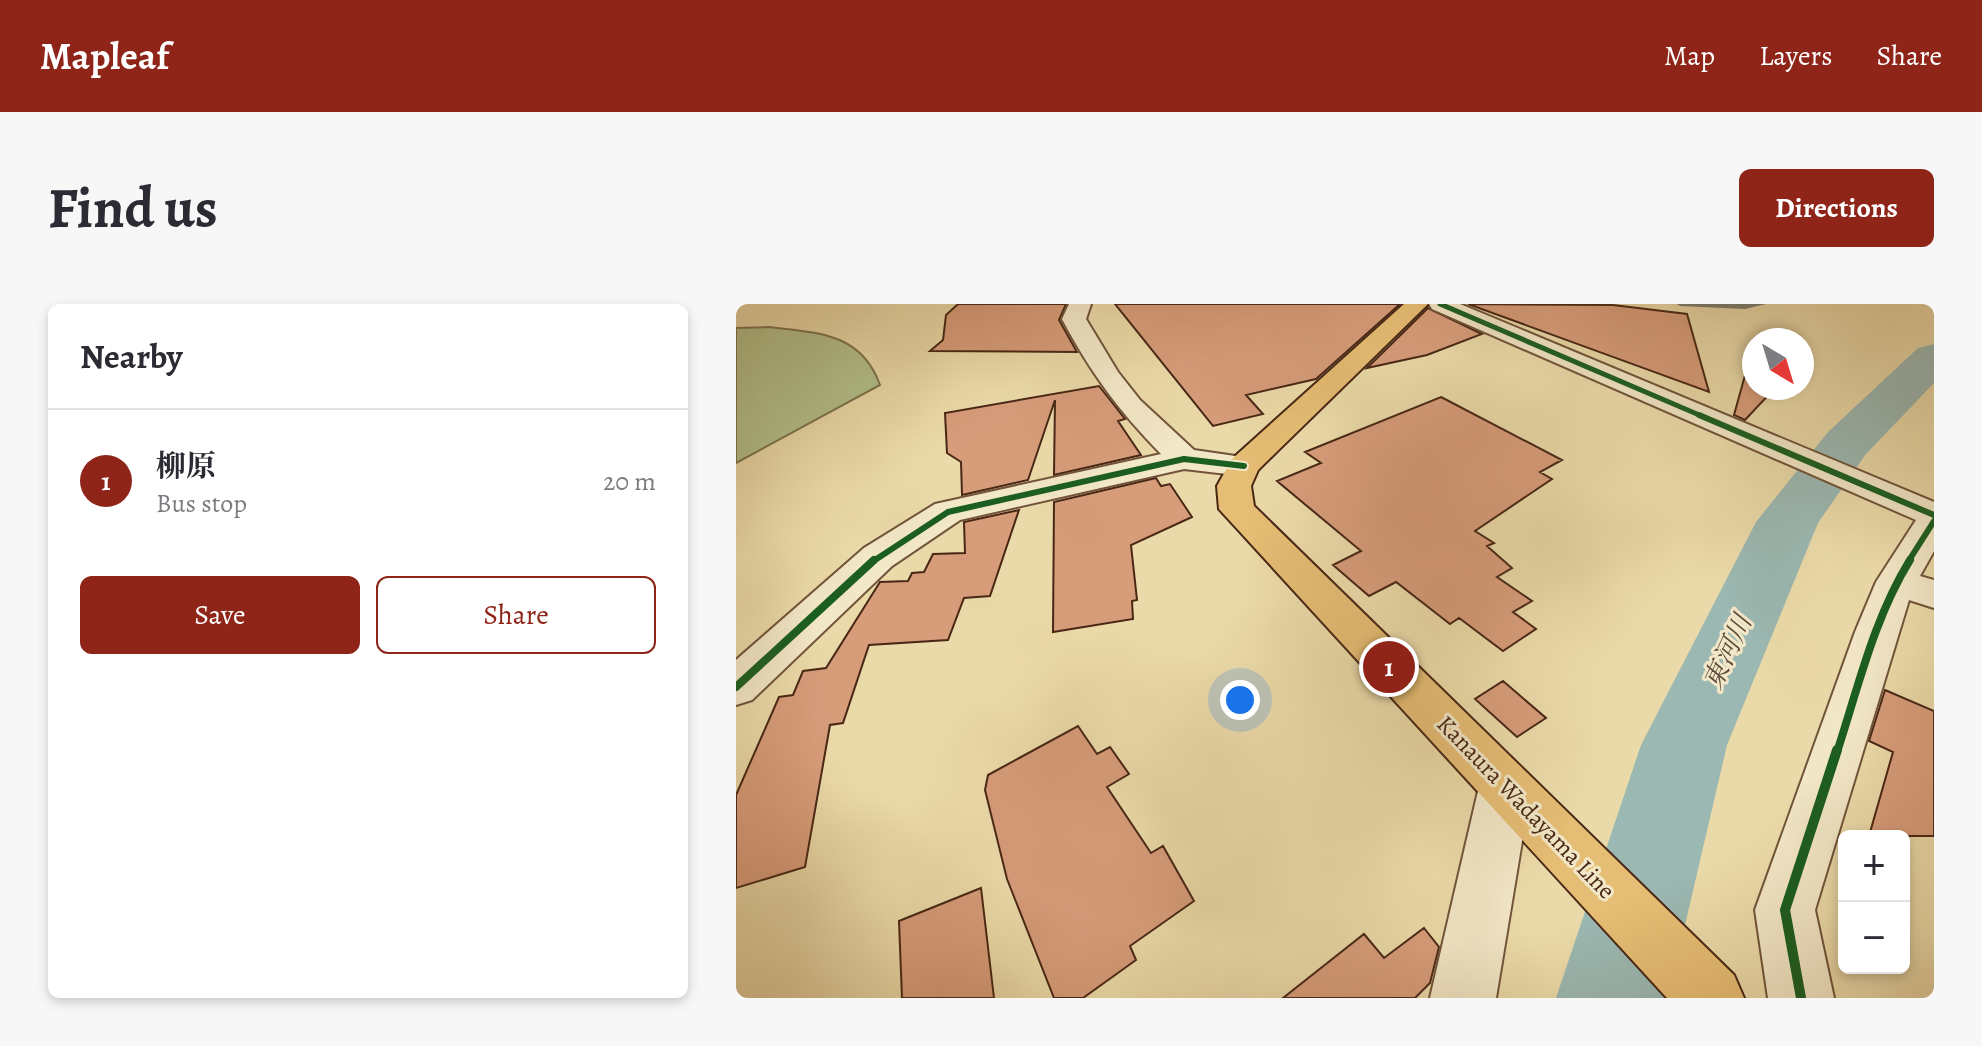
<!DOCTYPE html>
<html lang="en">
<head>
<meta charset="utf-8">
<style>
  :root { --surface:#fff; --page:#f7f7f7; --text:#2b2b33; --muted:#7c7c81; --line:#e1e1e2; --accent:#8f2418 }
  body { margin:0; font-family:Alegreya,"Noto Serif JP",serif; background:var(--page); color:var(--text) }
  .controls { position:absolute; right:24px; bottom:24px; display:grid; overflow:hidden; border-radius:12px; box-shadow:0 4px 12px #0003 }
  .controls button { width:72px; height:72px; display:grid; place-items:center; padding:0; border:0; border-bottom:2px solid var(--line); background:var(--surface); color:var(--text); font:40px sans-serif }
  .compass { position:absolute; left:1006px; top:24px; width:72px; height:72px; border-radius:50%; background:var(--surface); box-shadow:0 4px 12px #0003; rotate:142deg }
  .you { position:absolute; left:504px; top:396px; width:28px; height:28px; margin:-20px; border:6px solid #fff; border-radius:50%; background:#1a73e8; box-shadow:0 0 0 12px #1a73e833 }
  .badge { display:grid; place-items:center; width:52px; height:52px; border-radius:50%; background:var(--accent); color:#fff; font-size:26px; font-weight:700 }
  .pin { position:absolute; translate:-50% -50%; border:4px solid #fff; box-shadow:0 2px 8px #0006 }
  .list { margin:0; padding:0; list-style:none }
  h2 { display:flex; justify-content:space-between; align-items:center; height:104px; margin:0; padding:0 32px; font-size:34px }
  h2 small { font-size:26px; font-weight:400; color:var(--muted) }
  .list li { display:grid; grid-template-columns:52px 1fr auto; gap:24px; align-items:center; box-sizing:border-box; height:144px; padding:0 32px; border-top:2px solid var(--line) }
  .list b { display:block; font-size:30px; white-space:nowrap }
  .list p { margin:0; font-size:26px; white-space:nowrap; color:var(--muted) }
  .list em { font-size:26px; font-style:normal; color:var(--muted) }
  .actions { display:flex; gap:16px; padding:24px 32px }
  .actions a { flex:1; padding:18px 0; border:2px solid var(--accent); border-radius:12px; text-align:center; font-size:28px; color:var(--accent) }
  .actions .main { background:var(--accent); color:#fff }
  .map { position:relative; flex:none; width:1198px; height:694px; overflow:hidden; border-radius:12px }
  header { display:flex; align-items:center; gap:48px; box-sizing:border-box; height:112px; padding:0 40px; background:var(--accent); color:#fff }
  header strong { font-size:38px }
  nav { display:flex; gap:44px; margin-inline-start:auto; font-size:28px }
  .intro { display:flex; align-items:center; justify-content:space-between; box-sizing:border-box; height:192px; padding:0 48px }
  h1 { margin:0; font-size:56px }
  .button { padding:20px 36px; border-radius:12px; background:var(--accent); color:#fff; font-size:28px; font-weight:700 }
  main { display:flex; gap:48px; padding:0 48px }
  aside { flex:1; background:var(--surface); border-radius:12px; box-shadow:0 4px 12px #0003 }
  .map>svg:first-child { display:block }
  .green { fill:#b3c08b; stroke:#7e7450; stroke-width:2 }
  .lines { fill:none; stroke-linecap:round; stroke-linejoin:round }
  .stream { fill:#7a7e73; fill-rule:evenodd }
  .river { fill:#9bb8b2; fill-rule:evenodd }
  .building { fill:#d79c7a; stroke:#482715; stroke-width:2 }
  .minor-casing { stroke:#71543a; stroke-width:4 }
  .major-casing { stroke:#482715; stroke-width:4 }
  .minor { fill:#f2e7c7; fill-rule:evenodd }
  .major { fill:#e6bd74; fill-rule:evenodd }
  .cycleway-far3-casing { stroke:#f2e7c7; stroke-width:8 }
  .cycleway-far2-casing { stroke:#f2e7c7; stroke-width:10 }
  .cycleway-far1-casing { stroke:#f2e7c7; stroke-width:13 }
  .cycleway-casing { stroke:#f2e7c7; stroke-width:15 }
  .cycleway-far3 { stroke:#1b5e20; stroke-width:5 }
  .cycleway-far2 { stroke:#1b5e20; stroke-width:6 }
  .cycleway-far1 { stroke:#1b5e20; stroke-width:8 }
  .cycleway { stroke:#1b5e20; stroke-width:10 }
  .labels { text-anchor:middle; stroke-width:6; stroke-linejoin:round; paint-order:stroke }
  .street-label { font-size:24px; fill:#482715; stroke:#f2e7c7 }
  .water-label { font-size:26px; font-style:italic; fill:#5d4b3c; stroke:#f2e7c7 }
</style>
</head>
<body>
<header>
<strong>Mapleaf</strong>
<nav><a>Map</a><a>Layers</a><a>Share</a></nav>
</header>
<div class="intro"><h1>Find us</h1><a class="button">Directions</a></div>
<main>
<aside>
<h2>Nearby<small></small></h2>
<ul class="list">
<li><span class="badge">1</span><div><b>柳原</b><p>Bus stop</p></div><em>20 m</em></li>
</ul>
<div class="actions"><a class="main">Save</a><a>Share</a></div>
</aside>
<div class="map">
<svg width="1198" height="694" viewBox="0 0 1198 694">
  <rect width="100%" height="100%" fill="#ebdaa9"/>
  <filter id="stains"><feTurbulence type="fractalNoise" baseFrequency=".0025" numOctaves="4"/><feColorMatrix values="0 0 0 0 .2 0 0 0 0 .09 0 0 0 0 .02 0 0 0 .5 -.17"/></filter>
  <radialGradient id="worn" r=".72"><stop offset=".6" stop-color="#630" stop-opacity="0"/><stop offset="1" stop-color="#630" stop-opacity=".3"/></radialGradient>
  <path class="green" d="M33 23C81 29 125 28 144 81L0 159V24Z"/>
  <g class="lines">
    <path class="stream" d="M941 0H1030L1009 5 944 2Z"/>
    <path class="river" d="M1198 40V79L1130 150 1082 219 991 441 932 694H820L905 441 1020 218 1092 128 1182 44Z"/>
  </g>
  <path class="building" d="M222 0H330L323 16 341 48 194 47 207 36 210 11Z
    M379 0H664L580 75 510 91 527 110 477 122Z
    M732 0 877 1 951 10 973 88Z
    M692 4 746 30 691 51 631 64Z
    M1018 39V84H1039L1009 116 998 111Z
    M363 82 389 115 382 117 405 151 318 171 319 96 292 176 226 191 225 158 211 149 209 109Z
    M705 93 826 156 804 168 816 175 739 227 758 239 751 242 776 264 761 273 796 297 777 308 800 325 767 347 723 314 714 320 660 278 633 292 597 261 625 247 541 177 585 159 569 148Z
    M420 174 425 182 434 180 456 213 395 241 401 296 396 297 397 315 317 328 318 198Z
    M283 206 254 292 228 294 212 336 133 341 107 419 94 421 69 563 0 584V491L43 393 57 391 67 367 90 364 144 278 172 277 176 269 188 268 197 250 229 249 228 218Z
    M767 377 810 414 781 433 739 395Z
    M1149 386 1198 407V532H1133L1157 448 1133 437Z
    M342 422 361 450 374 443 393 470 371 483 415 549 427 542 458 597 394 642 400 656 347 694H318L271 575 249 486 252 471Z
    M245 584 258 694H166L163 617Z
    M688 624 703 643 694 679 679 694H547L628 630 648 654Z"/>
  <g class="lines">
    <defs>
      <path id="minor" d="M333 0H355L350 15 382 68 404 96 458 146 520 155 524 162 520 169 508 172 448 165 224 216 156 262 16 396 0 401V356L128 244 199 200 425 150C382 106 355 69 326 15Z
        M693 0H724L1198 198V247L1184 272 1198 276V304L1173 296 1079 606 1098 694H1032L1019 606 1119 328 1140 278 1180 216 696 5Z
        M769 460 788 467 795 483 760 694H694L743 483 750 467Z"/>
      <path id="major" d="M668 0H692L522 166 515 182 518 202 998 671 1008 694H931L483 205 481 182 496 155Z"/>
    </defs>
    <use href="#minor" class="minor-casing"/>
    <use href="#major" class="major-casing"/>
    <use href="#minor" class="minor"/>
    <use href="#major" class="major"/>
    <defs>
      <path id="cycleway-far3" d="M704 0 968 113"/>
      <path id="cycleway-far2" d="M963 111 1198 211
        M136 258 212 208 448 155 508 162
        M1172 258 1198 217"/>
      <path id="cycleway-far1" d="M0 383 138 256
        M1101 448C1122 384 1138 314 1174 256"/>
      <path id="cycleway" d="M1065 694 1049 606 1101 446"/>
    </defs>
    <use href="#cycleway-far3" class="cycleway-far3-casing"/>
    <use href="#cycleway-far2" class="cycleway-far2-casing"/>
    <use href="#cycleway-far1" class="cycleway-far1-casing"/>
    <use href="#cycleway" class="cycleway-casing"/>
    <use href="#cycleway-far3" class="cycleway-far3"/>
    <use href="#cycleway-far2" class="cycleway-far2"/>
    <use href="#cycleway-far1" class="cycleway-far1"/>
    <use href="#cycleway" class="cycleway"/>
  </g>
  <g class="labels">
    <g class="street-label">
      <text transform="translate(790 503) rotate(46)" y="8">Kanaura Wadayama Line</text>
    </g>
    <g class="water-label">
      <text transform="translate(991 348) rotate(-65)" y="9">東河川</text>
    </g>
  </g>
  <rect width="100%" height="100%" filter="url(#stains)"/>
  <rect width="100%" height="100%" fill="url(#worn)"/>
</svg>
<div class="controls">
<button>+</button>
<button>−</button>
</div>
<svg class="compass" viewBox="-18 -18 36 36"><path d="M0-13l5 13h-10z" fill="#e53935"/><path d="M0 13l5-13h-10z" fill="#7c7c81"/></svg>
<div class="you"></div>
<div class="pin badge" style="left:653px;top:363px">1</div>
</div>
</main>
</body>
</html>
